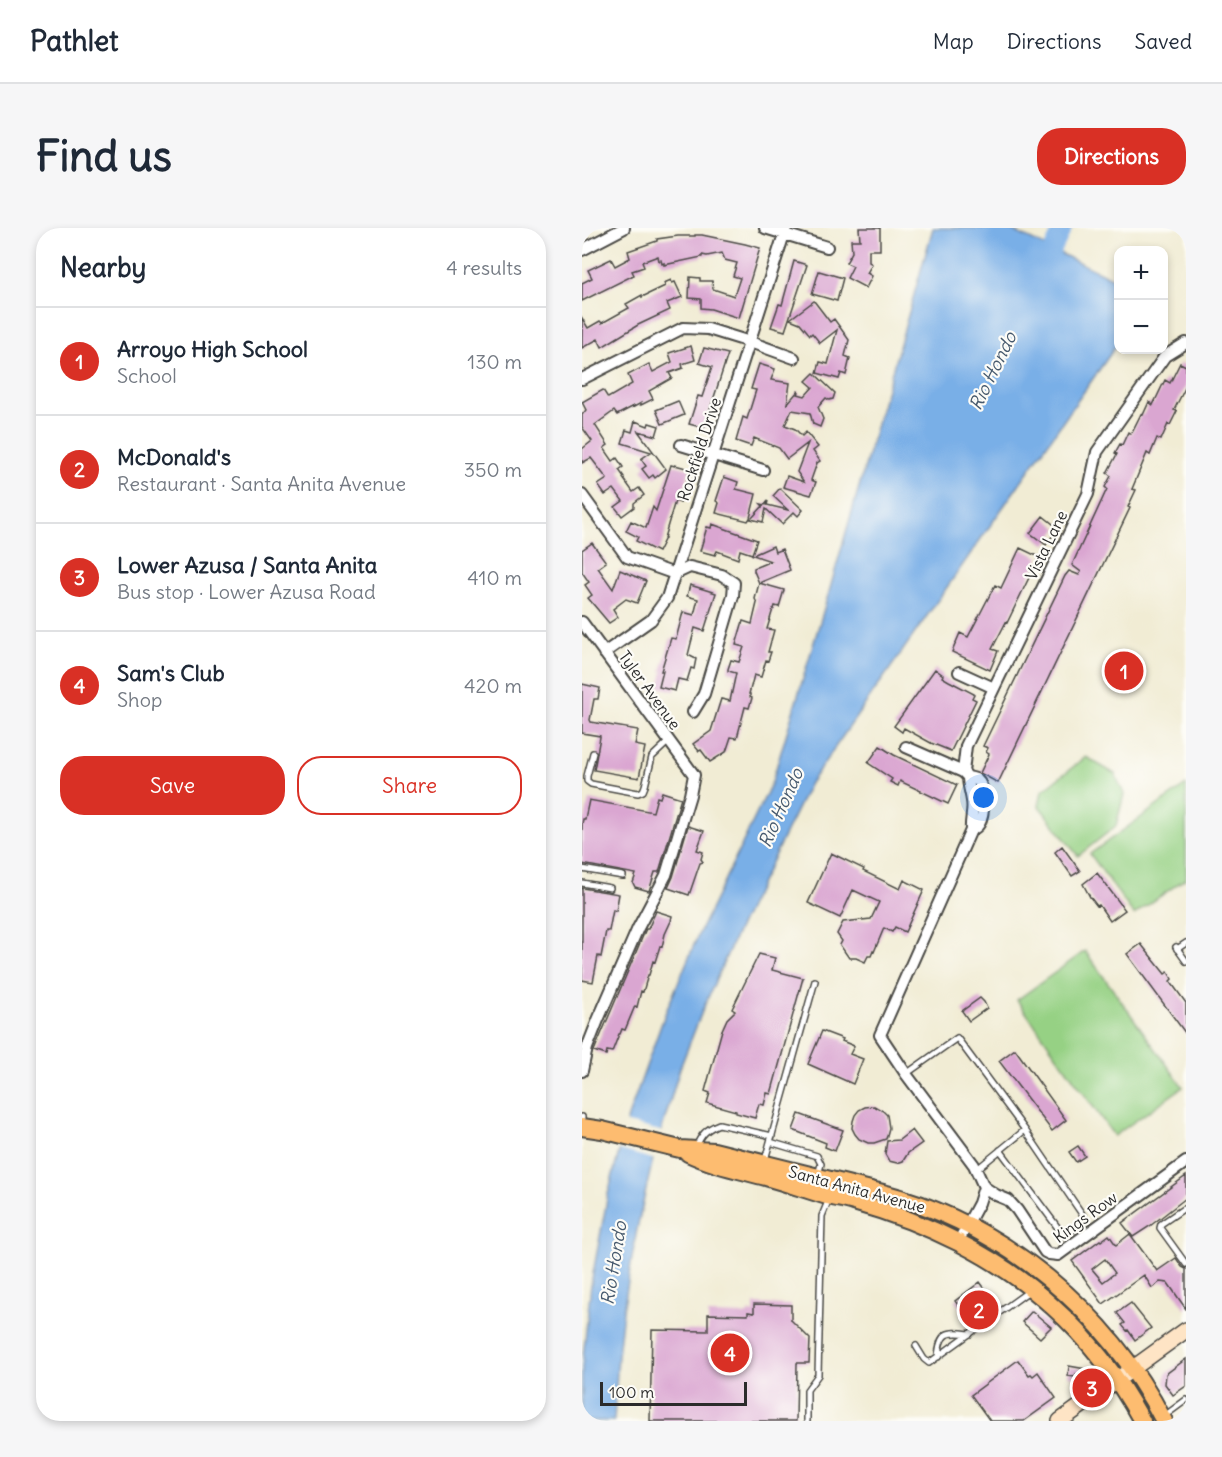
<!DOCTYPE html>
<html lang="en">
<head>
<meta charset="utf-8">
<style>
  :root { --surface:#fff; --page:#f6f6f7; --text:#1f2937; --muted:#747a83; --line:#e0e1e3; --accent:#d93025 }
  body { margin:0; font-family:Delius,sans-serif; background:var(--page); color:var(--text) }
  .controls { position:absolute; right:18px; top:18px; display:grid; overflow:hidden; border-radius:12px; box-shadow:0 3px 9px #0003 }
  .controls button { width:54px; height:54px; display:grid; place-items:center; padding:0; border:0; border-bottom:2px solid var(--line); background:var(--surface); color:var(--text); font:30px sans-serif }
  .scale { position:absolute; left:18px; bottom:15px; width:147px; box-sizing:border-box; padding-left:6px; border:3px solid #2b2b2b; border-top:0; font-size:16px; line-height:21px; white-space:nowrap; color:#2b2b2b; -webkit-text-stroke:4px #fdfcf7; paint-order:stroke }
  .you { position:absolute; left:402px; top:570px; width:21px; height:21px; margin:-15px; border:4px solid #fff; border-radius:50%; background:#1a73e8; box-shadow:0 0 0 9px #1a73e833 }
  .badge { display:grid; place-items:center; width:39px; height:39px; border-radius:50%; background:var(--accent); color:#fff; font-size:20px; font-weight:700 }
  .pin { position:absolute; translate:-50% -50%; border:3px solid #fff; box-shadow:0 2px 6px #0006 }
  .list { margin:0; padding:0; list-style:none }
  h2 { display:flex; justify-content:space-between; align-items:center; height:78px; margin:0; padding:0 24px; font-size:26px }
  h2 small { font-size:20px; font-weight:400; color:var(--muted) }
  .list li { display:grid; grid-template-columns:39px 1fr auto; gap:18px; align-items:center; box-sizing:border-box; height:108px; padding:0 24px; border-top:2px solid var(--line) }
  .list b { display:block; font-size:22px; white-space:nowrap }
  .list p { margin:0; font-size:20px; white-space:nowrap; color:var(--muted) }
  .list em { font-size:20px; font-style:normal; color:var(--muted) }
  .actions { display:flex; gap:12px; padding:18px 24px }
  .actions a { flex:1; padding:14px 0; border:2px solid var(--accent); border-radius:24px; text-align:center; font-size:21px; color:var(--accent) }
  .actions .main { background:var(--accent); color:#fff }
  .map { position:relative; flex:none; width:604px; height:1193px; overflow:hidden; border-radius:24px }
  header { display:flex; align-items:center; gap:36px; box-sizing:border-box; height:84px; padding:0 30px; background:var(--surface); border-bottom:2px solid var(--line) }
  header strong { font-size:28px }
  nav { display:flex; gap:33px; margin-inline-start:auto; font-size:21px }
  .intro { display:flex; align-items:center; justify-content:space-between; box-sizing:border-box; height:144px; padding:0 36px }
  h1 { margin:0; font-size:42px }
  .button { padding:15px 27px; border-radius:24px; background:var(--accent); color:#fff; font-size:21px; font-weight:700 }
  main { display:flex; gap:36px; padding:0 36px }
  aside { flex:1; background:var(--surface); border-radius:24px; box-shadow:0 3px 9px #0003 }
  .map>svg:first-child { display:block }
  .green { fill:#96d184; stroke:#607e58; stroke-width:1.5 }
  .water { fill:#79afe7; stroke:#526d89; stroke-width:1.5 }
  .pier { fill:#f1ecd4 }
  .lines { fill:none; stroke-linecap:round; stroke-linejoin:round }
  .river { stroke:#79afe7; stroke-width:18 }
  .building { fill:#daa6d1; fill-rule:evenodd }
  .service-casing { stroke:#494844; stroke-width:8 }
  .minor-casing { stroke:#494844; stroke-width:14 }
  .secondary-casing { stroke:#494844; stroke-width:18 }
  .primary-casing { stroke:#494844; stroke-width:20 }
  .service { stroke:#fff; stroke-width:5 }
  .minor { stroke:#fff; stroke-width:10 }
  .secondary { stroke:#fee4c5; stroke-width:15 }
  .primary { stroke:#fdbc6f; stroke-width:16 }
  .labels { text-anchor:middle; stroke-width:4.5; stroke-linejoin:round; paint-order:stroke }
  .street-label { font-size:16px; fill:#2b2b2b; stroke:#fdfcf7 }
  .water-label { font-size:18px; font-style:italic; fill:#46596d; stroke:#fdfcf7 }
</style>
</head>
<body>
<header>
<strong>Pathlet</strong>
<nav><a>Map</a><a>Directions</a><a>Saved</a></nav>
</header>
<div class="intro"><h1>Find us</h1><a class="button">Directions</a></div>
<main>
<aside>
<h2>Nearby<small>4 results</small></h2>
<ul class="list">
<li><span class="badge">1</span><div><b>Arroyo High School</b><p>School</p></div><em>130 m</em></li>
<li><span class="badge">2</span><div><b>McDonald's</b><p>Restaurant · Santa Anita Avenue</p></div><em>350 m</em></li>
<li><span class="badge">3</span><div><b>Lower Azusa / Santa Anita</b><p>Bus stop · Lower Azusa Road</p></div><em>410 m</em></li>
<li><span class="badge">4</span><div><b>Sam's Club</b><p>Shop</p></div><em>420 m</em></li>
</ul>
<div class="actions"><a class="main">Save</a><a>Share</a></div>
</aside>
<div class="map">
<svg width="604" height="1193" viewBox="0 0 604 1193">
  <rect width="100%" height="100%" fill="#fdfcf7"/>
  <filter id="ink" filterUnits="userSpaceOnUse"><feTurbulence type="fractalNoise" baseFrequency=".0167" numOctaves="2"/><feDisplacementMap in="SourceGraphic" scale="12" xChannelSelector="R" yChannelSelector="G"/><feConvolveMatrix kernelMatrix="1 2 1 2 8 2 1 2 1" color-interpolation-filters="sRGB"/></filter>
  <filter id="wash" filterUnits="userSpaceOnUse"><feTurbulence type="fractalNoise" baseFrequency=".008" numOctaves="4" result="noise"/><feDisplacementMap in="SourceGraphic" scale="24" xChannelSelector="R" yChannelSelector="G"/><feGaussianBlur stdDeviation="1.35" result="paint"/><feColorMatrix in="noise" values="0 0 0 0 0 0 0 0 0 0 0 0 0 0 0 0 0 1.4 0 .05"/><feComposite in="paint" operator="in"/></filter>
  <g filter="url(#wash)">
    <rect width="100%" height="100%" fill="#f1ecd4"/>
    <path class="green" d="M504 529 533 546 542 566 534 598 496 628 457 578 460 563Z
      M604 557V650L552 687 508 626Z
      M503 723 601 859 532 908 435 772Z"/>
    <path class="water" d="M351 0H425L536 53V115L228 555 156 702 121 781 98 840 71 931 55 1001 41 1083 36 1127 32 1193H0V1139L9 1056 26 966 46 889 83 786 117 705 190 554 247 364Z"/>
    <path class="pier" d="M42 894 82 904 74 932 35 921Z"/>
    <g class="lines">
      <path class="river" d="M460 44 481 0"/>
    </g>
    <g id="blocks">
      <path class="building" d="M277 0H298V22H287V34L290 36 285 45 290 48 284 60 265 50 271 38 264 35 270 24 269 12H278Z
        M113 7H120L163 16 178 20 157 90 129 81 119 80V71L107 70 108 49 118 50V53H130L131 61 152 68 158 50 151 48 155 35 143 32 140 25 125 28 120 27V29L82 37V35L80 36 79 32 77 33 76 28 60 34 62 39 50 43 52 47 0 73V55L10 50 6 42 29 31 33 38 48 30 46 23 75 13V11L96 8H113Z
        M212 33 225 37 203 103 189 99 197 76 200 77Z
        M237 43 261 50 255 73 230 66Z
        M89 52 90 55 93 54 100 69 85 75 88 82 56 97 20 119 16 111 0 120V90L6 100 18 93 20 95 47 80 44 76 60 67V69L83 58 82 55Z
        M232 73 248 94 252 91 267 112 263 128 268 130 264 147 259 145 257 151 235 145 238 134 246 136 255 102 238 115 230 105 228 107 218 95 208 91Z
        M109 118 113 132 100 136 101 140 87 145 90 150 67 163 71 171 59 177V175L52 179V178L35 187 32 183 13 197 26 217 22 220 31 233 35 230 41 239 37 242 42 249 41 250 51 264 57 260 62 267 52 275V279L40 288 33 279 41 273 32 261 23 267 16 257 25 251 16 239 9 230 0 235V221L10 213 0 199V187L4 182 0 174 21 162 26 170 50 156 46 147 67 136 71 144 90 134 87 125Z
        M122 120 146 126 122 200 107 196 116 168 120 169 130 139 117 135Z
        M598 135 604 138V158L592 182 595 183 588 197 586 196 579 212 575 210 568 227 565 225 550 261 554 262 546 279 548 280 416 555 398 545 407 526 404 524 406 520 401 518 483 348 487 343 497 347 499 344 490 337 525 261 523 259 529 248 525 245 535 226 533 225 538 216 540 217 546 204 549 206 559 186 561 187 567 174 571 177 583 152 588 155Z
        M177 136 193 141 189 152 208 155 205 176 216 163 217 164 216 166 223 168 231 159 224 153 232 145 253 165 251 171 247 172 244 170 236 179 241 191 238 199 231 196 228 185 210 182 203 197 213 201 220 208 224 204 236 219 231 223 238 233 235 235 229 252 234 254 229 267 201 259 205 248 222 254 215 244 226 215 205 231 197 220 172 210 169 218 154 213 161 189 165 191 174 162 169 161Z
        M96 173 102 187 80 196 74 182Z
        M53 193 66 198 67 195 77 198 74 208 56 203 84 241 73 250 71 247 67 250 60 241 64 238 59 231 69 224 40 215 44 202 50 204Z
        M89 237 93 238V237L108 241 98 275 93 273 82 310H83L76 324 54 313 56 309 44 303 49 293 64 300 71 279 74 283Z
        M142 249 156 254 154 261 174 266 168 290 166 293 134 285 137 275 134 273Z
        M198 260 221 282 216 288 212 284 200 296 184 281 181 294 169 291 181 278 179 276 183 277 186 273 185 277 206 282 191 268Z
        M461 288 476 300 464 317 448 305Z
        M130 296 175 312 170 326 158 322 156 331 135 323 133 327 118 323 125 299 129 300Z
        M10 315 24 334 16 340 31 361 38 342 64 353 55 375 44 371 31 381 36 389 27 395 6 370 10 367 3 357 7 354 0 344V322Z
        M191 318 193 324 200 321 208 342 177 355 172 343V340L189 333 171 327Z
        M438 320 457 329 425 395 424 394 410 421 416 423 408 442 370 424 378 405 386 409 413 357 419 360Z
        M177 355 202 362 197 379 193 378 192 381H191L185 401 192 402 186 424H189L186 433 184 432 179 449 172 447 167 466H168V469L170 470 167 480 163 479 155 510 149 509 144 524 128 534 119 522 117 523 111 516 129 503 139 471 148 473 154 445 146 443V441L149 432 157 434 162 419 154 417 161 393 170 396 175 375 173 371Z
        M108 357 134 365 122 403 113 400 109 415 106 427 114 431 112 441 109 440 105 453 96 451 93 463 77 459 81 443H79L89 410 94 411 101 384 112 387 116 371 105 368Z
        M353 441 361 447 360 449 367 453 392 466 390 470 394 472 369 523 349 515 322 500 320 504 312 498Z
        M0 456 18 460 16 471H12L8 492 9 494 56 502 53 517 63 519 57 550 12 542 18 509V508L0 505Z
        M298 518 312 527 375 557 366 576 318 553 316 558 308 554 310 551 286 535Z
        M80 564 99 570 77 644H73L67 663 53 659 51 655 54 646 0 636V596L1 591H3L7 572 71 584 75 569 78 570Z
        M106 598 122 603 115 622 121 624 119 631 121 634 118 635 107 667 86 660 91 649Z
        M480 618 498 643 490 648 473 624Z
        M249 625 282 641 281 643 318 661 322 652 342 662 323 704 313 699 310 704 302 700 292 724 291 723 289 728H286L283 734 274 730H267L258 717 260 713 255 706 261 694 289 691 297 674 271 662 258 690 226 675Z
        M515 645 543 682 528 693 517 677 515 678 508 669 501 656Z
        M0 660 37 666 34 683 31 682 27 703H24L19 729 16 728 11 754 0 752Z
        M74 683 90 688 89 693 83 706 80 719 78 718 73 734 71 733 67 747H66L61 764 59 763 55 779 53 778 43 802 40 801 38 806H37L30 824 25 823 24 827 12 823 63 703 64 701H66Z
        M559 716 583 746 586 744 590 751 588 753 604 775V806L545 726Z
        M177 726 193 730 190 742 221 750 189 866 185 865 182 877 177 876 173 890 154 885V883L125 875 128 865 123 863 140 802 145 791 153 783 150 781Z
        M398 770 402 774 405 780 387 793 380 783Z
        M240 803 261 811 260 813 272 818 268 826 281 831 271 856 226 836Z
        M433 821 484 892 470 903 417 833Z
        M292 878 301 883 305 887 307 900 304 911 292 915H286L277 911 273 906 270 900 271 893 273 887 277 882 283 879Z
        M217 886 261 902 253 923 243 919 244 915 211 902Z
        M330 902 340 915 326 925 321 933 315 935 307 933 303 926 305 913 317 912Z
        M496 918 503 928 494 934 487 924Z
        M604 948V970L568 998 551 1009 540 995Z
        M548 1006 575 1043 594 1030 600 1039 604 1041V1081L586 1055 578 1054 570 1060 562 1047 521 1076 490 1033 518 1012 519 1013 527 1007 534 1017ZM523 1031 533 1045 521 1054 510 1041Z
        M398 1054 415 1077 412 1080 413 1081 391 1097 373 1073Z
        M549 1075 569 1100 553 1112 546 1102 545 1103 540 1097 543 1095 535 1085Z
        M172 1076 209 1077V1092L228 1111 227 1135H215L214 1193H68L70 1102 126 1103V1086L166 1087V1084L172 1085Z
        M450 1083 469 1099 458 1110 440 1094Z
        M604 1131V1158L591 1167 583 1156 584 1146Z
        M436 1132 447 1147 449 1146 451 1148 456 1144 474 1170 442 1193H408L389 1167Z
        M487 1138 515 1143 517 1146V1150L494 1146 493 1149 486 1148Z"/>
    </g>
  </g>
  <g filter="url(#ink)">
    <use href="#blocks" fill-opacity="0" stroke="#494844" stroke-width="1.5"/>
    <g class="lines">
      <defs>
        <path id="service" d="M11 525 5 548V553L9 556 56 565 61 563 63 558 70 529 87 513
          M0 641 41 648
          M0 655 28 660
          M594 719 604 733
          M595 721 604 715
          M324 846 375 810 443 902 394 942
          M0 890V889
          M188 914 235 928 239 936 236 947
          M114 919C119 907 124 901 137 896L190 908
          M418 922 482 1008 504 992 443 902
          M183 932 233 753
          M604 981H601L579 996 578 1000 604 1036
          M334 1118 342 1131 347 1135 447 1063
          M356 1129C358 1104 364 1103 388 1106
          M581 1189 604 1172
          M225 1193V1162L236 1147 240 988 247 971"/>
        <path id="minor" d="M183 0 245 19
          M0 22 42 0
          M0 151 101 100 126 101 168 114 212 130
          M99 217 181 242
          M0 267 45 329 93 346 108 339 140 347 152 355 151 368 122 466 111 484
          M0 394 112 547 108 567 84 647 56 700 16 792 5 820 0 843
          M22 425 69 392 85 370 204 0
          M377 444 412 460
          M324 519 381 544
          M389 602C388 592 392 583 390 573 389 564 386 558 386 549L381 544 384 518 506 266 515 224 583 128 604 115
          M402 959 414 967 426 972 435 982 463 1024 467 1026 476 1027 604 934
          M376 1014 397 975 402 959 392 937 324 846 298 807 389 602C392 601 396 598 397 596 402 587 405 560 395 552 393 550 389 550 386 549"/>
        <path id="secondary" d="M478 1193 604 1102"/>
        <path id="primary" d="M0 899 20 902 98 921 132 923 301 965C421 996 526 1084 582 1193
          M106 925C131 937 158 942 184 949 205 955 225 962 245 968 254 970 263 971 272 974 343 994 416 1028 471 1079 507 1111 537 1151 560 1193"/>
      </defs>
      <use href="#service" class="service-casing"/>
      <use href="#minor" class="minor-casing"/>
      <use href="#secondary" class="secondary-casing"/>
      <use href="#primary" class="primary-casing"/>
      <use href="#service" class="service"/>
      <use href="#minor" class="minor"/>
      <use href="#secondary" class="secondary"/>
      <use href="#primary" class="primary"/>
    </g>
  </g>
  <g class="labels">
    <g class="street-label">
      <text transform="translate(117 221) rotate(-72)" y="6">Rockfield Drive</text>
      <text transform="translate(464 317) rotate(-64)" y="6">Vista Lane</text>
      <text transform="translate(68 462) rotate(54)" y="6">Tyler Avenue</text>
      <text transform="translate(275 961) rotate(15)" y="6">Santa Anita Avenue</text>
      <text transform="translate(503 989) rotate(-36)" y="6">Kings Row</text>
    </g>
    <g class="water-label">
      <text transform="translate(411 143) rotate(-64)" y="6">Rio Hondo</text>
      <text transform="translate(199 580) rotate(-66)" y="6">Rio Hondo</text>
      <text transform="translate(32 1035) rotate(-81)" y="6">Rio Hondo</text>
    </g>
  </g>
</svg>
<div class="controls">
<button>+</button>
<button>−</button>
</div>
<div class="scale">100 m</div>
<div class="you"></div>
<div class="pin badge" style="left:542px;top:443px">1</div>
<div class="pin badge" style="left:397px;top:1082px">2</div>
<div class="pin badge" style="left:510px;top:1160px">3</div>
<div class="pin badge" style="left:148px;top:1125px">4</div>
</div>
</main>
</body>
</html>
